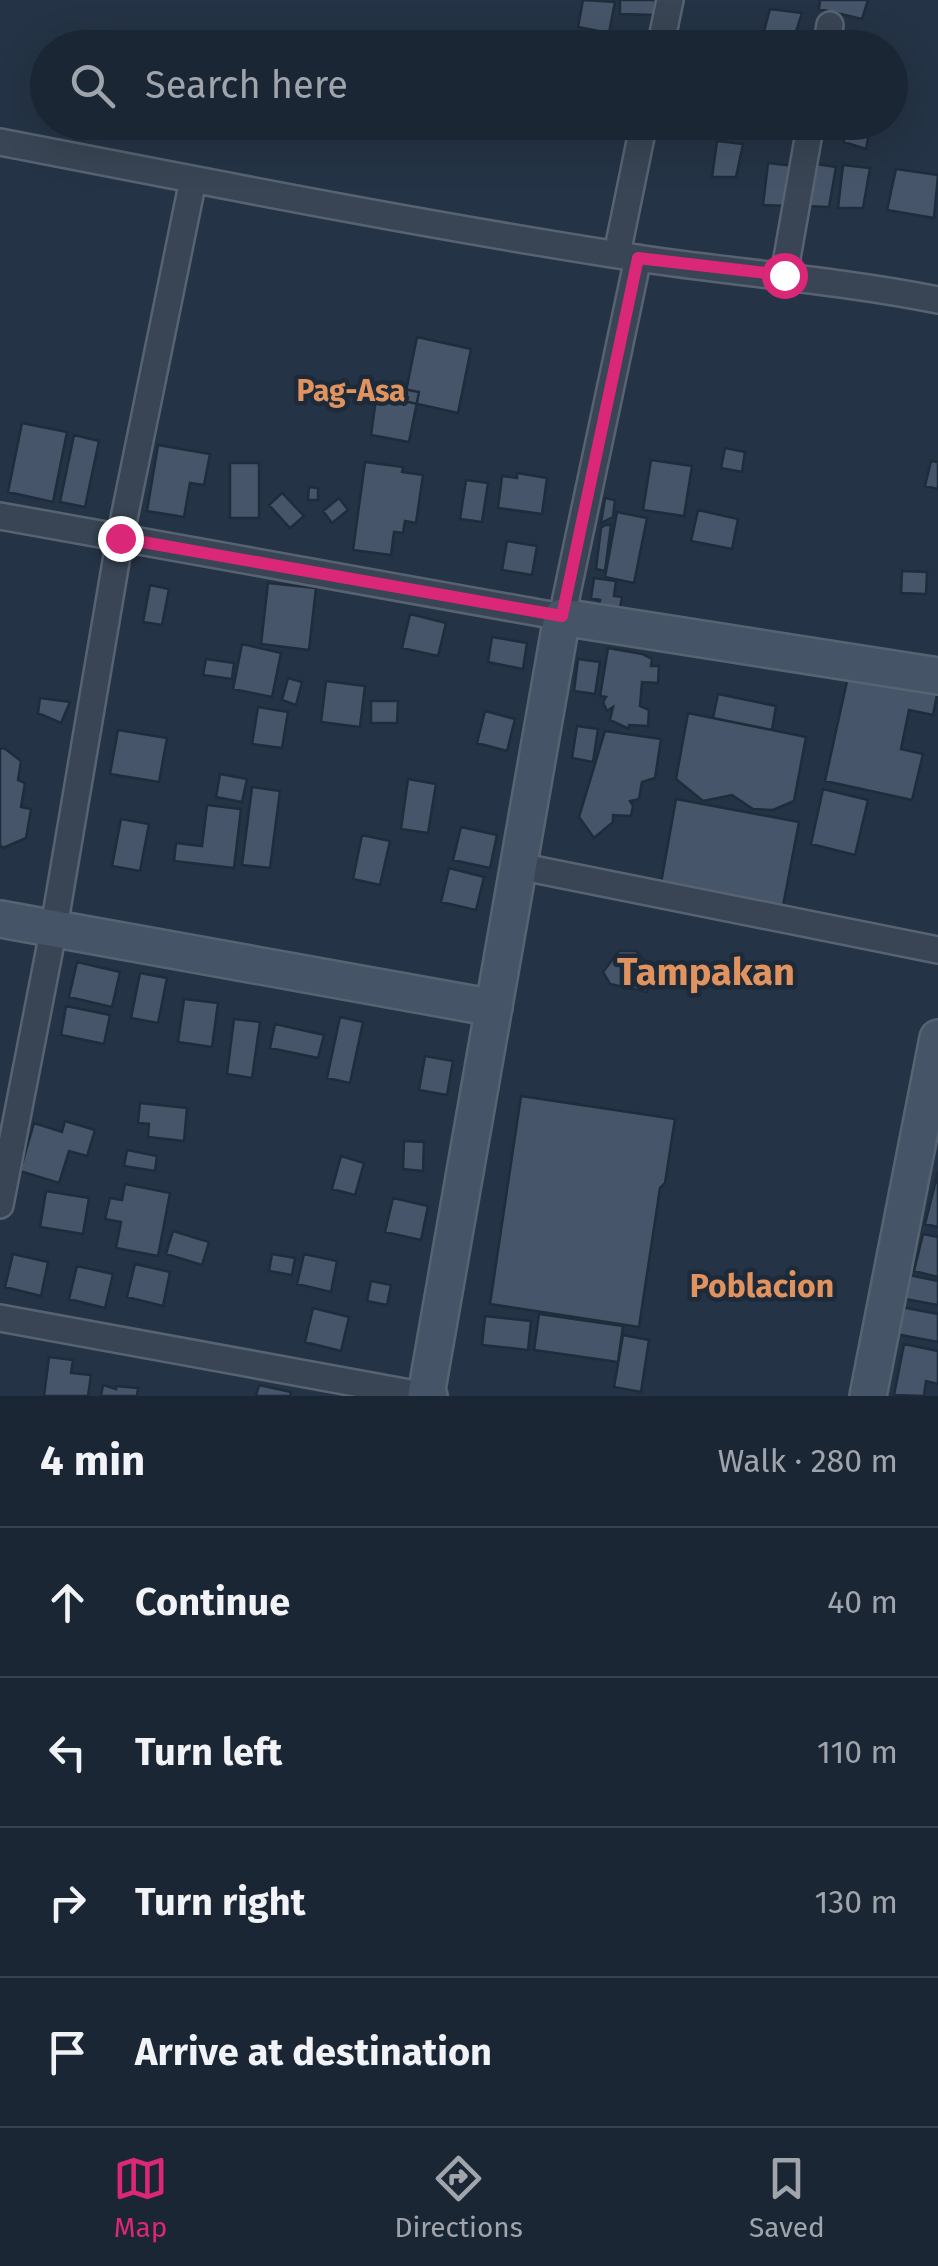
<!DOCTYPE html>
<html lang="en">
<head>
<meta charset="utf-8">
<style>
  :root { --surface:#1b2634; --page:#283240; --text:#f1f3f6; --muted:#a0a5ac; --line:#39434f; --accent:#db2777 }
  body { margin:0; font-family:"Fira Sans",sans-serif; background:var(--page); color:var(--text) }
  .stop { position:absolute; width:30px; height:30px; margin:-22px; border:8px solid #db2777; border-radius:50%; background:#fff }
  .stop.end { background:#db2777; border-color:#fff; box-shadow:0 2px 10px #0008 }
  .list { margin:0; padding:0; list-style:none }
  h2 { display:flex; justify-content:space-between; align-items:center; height:130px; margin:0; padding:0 40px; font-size:42px }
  h2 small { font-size:32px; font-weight:400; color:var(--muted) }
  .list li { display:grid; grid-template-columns:65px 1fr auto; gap:30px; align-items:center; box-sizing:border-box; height:150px; padding:0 40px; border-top:2px solid var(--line) }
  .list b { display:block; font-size:38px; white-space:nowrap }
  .list em { font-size:32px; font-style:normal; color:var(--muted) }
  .icon { flex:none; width:55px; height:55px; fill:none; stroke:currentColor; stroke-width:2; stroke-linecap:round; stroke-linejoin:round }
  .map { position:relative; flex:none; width:938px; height:1396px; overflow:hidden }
  .search { position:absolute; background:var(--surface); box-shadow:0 10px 40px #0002; left:30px; right:30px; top:30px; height:110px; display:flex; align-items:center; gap:25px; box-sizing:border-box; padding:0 35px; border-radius:55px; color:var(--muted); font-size:38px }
  .sheet { height:730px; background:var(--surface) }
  nav { display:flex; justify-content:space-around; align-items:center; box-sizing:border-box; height:140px; border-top:2px solid var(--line); background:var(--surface); font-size:28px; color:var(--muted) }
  nav a { display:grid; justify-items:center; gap:5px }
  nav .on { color:var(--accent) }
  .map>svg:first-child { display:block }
  .building { fill:#465569; stroke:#1f2c3b; stroke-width:2.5 }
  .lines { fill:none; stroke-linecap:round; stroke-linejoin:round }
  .street-casing { stroke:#576371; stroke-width:30 }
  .secondary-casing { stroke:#576371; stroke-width:40 }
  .street { stroke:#394554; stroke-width:25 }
  .secondary { stroke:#465467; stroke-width:35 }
  .route { stroke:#db2777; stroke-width:12 }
  .labels { text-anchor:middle; stroke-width:9; stroke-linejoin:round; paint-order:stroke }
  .neighbourhood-label { font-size:30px; font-weight:bold; fill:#e0935f; stroke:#1d2a39 }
  .quarter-label { font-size:32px; font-weight:bold; fill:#e0935f; stroke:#1d2a39 }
  .district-label { font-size:38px; font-weight:bold; fill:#e0935f; stroke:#1d2a39 }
</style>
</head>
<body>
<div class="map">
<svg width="938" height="1396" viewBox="0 0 938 1396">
  <rect width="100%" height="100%" fill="#243345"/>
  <path class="building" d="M583 0 615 2 609 33 578 27Z
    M620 0H655V15L620 14Z
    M820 0H868L862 19 819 9Z
    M770 9 802 13 793 41 763 35Z
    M711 37 736 39 735 48H709Z
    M778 122H802L799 138 776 136Z
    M818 122H842L840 138 816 136Z
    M846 122H871L866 149 844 142Z
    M717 141 743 144 736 177H712Z
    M768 163 795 166 788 206 763 205Z
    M810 163 836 167 829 207 805 206Z
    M843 165 870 168 863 208H838Z
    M896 169 938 175 934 218 887 210Z
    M417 337 471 349 458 413 404 401Z
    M378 384 419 392 409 442 371 435Z
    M22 423 67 432 53 502 8 492Z
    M74 435 99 441 85 507 60 502Z
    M158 445 210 454 204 485 190 483 184 517 147 511Z
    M725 448 745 452 742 472 721 468Z
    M651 460 692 466 684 516 643 510Z
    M931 461 938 462V489L925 486Z
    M365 462 403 467 402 472 423 475 416 523 405 521 403 533 394 532 391 555 353 550Z
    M230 463H259V518H230Z
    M517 473 547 478 542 514 498 508 502 476 517 478Z
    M466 480 488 483 482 522 460 519Z
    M309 487 318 488V500H308Z
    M282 493 304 516 290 528 269 505Z
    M339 498 348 510 332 523 323 511Z
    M605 498 615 500 613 517 601 523Z
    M698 510 738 519 732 549 691 541Z
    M617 512 647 518 634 583 605 577Z
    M605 525H611L605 571 596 569 601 528Z
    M507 541 537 546 532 575 502 570Z
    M902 571 927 572 926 594 901 593Z
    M594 578 616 581 614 596 622 597 620 608 599 604 600 600 591 598Z
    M268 583 316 588 309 650 261 644Z
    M150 585 169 589 162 625 143 622Z
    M410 614 446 623 438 656 402 648Z
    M492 637 527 643 523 669 488 662Z
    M242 644 281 653 272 697 233 689Z
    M608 648 642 654 652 659 651 666H659L658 683 642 682 640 706 649 710 648 726 629 725V729L610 720 613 707 607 711 603 702 606 697 600 696Z
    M206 659 234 663 232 679 203 675Z
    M578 659 600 662 595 694 574 691Z
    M851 663 938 690 933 715 909 710 901 749 923 754 912 800 825 781Z
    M288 678 302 682 296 705 282 700Z
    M326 681 365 686 360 727 321 722Z
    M718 694 776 706 772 730 713 718Z
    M40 698 70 702 61 723 38 713Z
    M371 701H398L397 723H371Z
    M258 707 288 712 282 748 252 744Z
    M485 711 515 719 507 751 477 743Z
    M688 713 806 737 794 801 773 810 753 809 732 795 703 801 676 779Z
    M577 726 598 729 593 762 572 758Z
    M118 730 167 738 159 782 110 774Z
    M605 731 661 739 655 778 642 782 639 799 630 801 633 806 631 816 613 815V822L594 838 579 817Z
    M4 748 21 761 18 780 25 783 21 807 31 809 26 838 3 848 0 845V749Z
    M220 774 247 779 242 802 216 797Z
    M408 779 436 784 428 833 401 829Z
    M252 787 280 791 270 868 242 865Z
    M823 789 868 800 855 855 811 844Z
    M676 799 799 822 783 906 661 883Z
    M207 805 241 809 234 868 174 861 176 843 202 846Z
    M121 819 149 824 140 871 112 866Z
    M461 827 497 835 490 868 453 860Z
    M362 835 390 841 380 885 353 879Z
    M449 868 484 877 476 910 441 902Z
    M619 951H636L646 962 647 971 652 973 647 992 610 984 603 972Z
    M77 962 120 972 112 1007 69 997Z
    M140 973 167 978 158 1023 131 1018Z
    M184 999 218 1003 212 1047 178 1042Z
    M66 1006 110 1015 104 1044 61 1035Z
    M340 1017 363 1022 350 1083 327 1078Z
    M234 1019 260 1022 252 1078 227 1074Z
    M275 1024 324 1035 318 1058 270 1048Z
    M425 1056 453 1061 447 1095 419 1090Z
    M521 1096 675 1119 665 1183 660 1188 639 1327 490 1304Z
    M140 1103 187 1108 184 1141 148 1137 149 1124 138 1123Z
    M65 1121 95 1130 87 1156 69 1151 59 1183 20 1171 34 1123 62 1132Z
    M404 1141 424 1142 423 1171 403 1169Z
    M127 1150 157 1156 155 1171 124 1166Z
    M341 1156 364 1163 355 1195 332 1189Z
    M938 1172V1227L925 1224Z
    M125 1184 170 1193 158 1256 116 1248 121 1222 105 1219 110 1198 122 1200Z
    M46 1191 89 1198 83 1234 40 1227Z
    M393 1198 428 1206 421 1240 385 1232Z
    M173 1231 209 1242 202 1265 166 1254Z
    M923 1234 938 1237V1277L914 1271Z
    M13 1254 48 1262 41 1296 5 1287Z
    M272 1254 295 1258 292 1275 269 1271Z
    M304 1254 337 1261 331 1292 297 1284Z
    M135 1264 170 1272 163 1306 127 1297Z
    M77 1266 113 1274 105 1308 69 1299Z
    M909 1275 938 1281V1305L905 1299Z
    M371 1281 391 1285 387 1305 367 1301Z
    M901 1307 938 1314V1342L896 1334Z
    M313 1308 349 1317 341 1351 305 1342Z
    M539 1314 623 1326 618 1362 534 1350Z
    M485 1316 531 1321 528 1350 482 1345Z
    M623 1335 649 1340 641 1392 614 1387Z
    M904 1344 938 1351V1384L926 1381 924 1396 894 1395Z
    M49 1357 73 1360 71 1373 91 1375 88 1396H44Z
    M103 1385 116 1389V1386L138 1388 137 1396H101Z
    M259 1385 291 1392 290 1396H256Z"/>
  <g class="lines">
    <defs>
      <path id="street" d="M660 48 670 0
        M826 48 830 25
        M0 142C211 183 424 225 637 258 737 273 838 280 938 300
        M617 254 644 122
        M784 275 811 122
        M0 516 562 617 638 258
        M518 866 938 950
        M0 1205 54 927 120 538 193 180
        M0 1318 426 1396"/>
      <path id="secondary" d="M0 919 494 1008
        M429 1396 426 1395 562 617 938 676
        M868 1396 938 1038"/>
    </defs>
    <use href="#street" class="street-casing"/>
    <use href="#secondary" class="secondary-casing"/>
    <use href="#street" class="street"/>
    <use href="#secondary" class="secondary"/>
  </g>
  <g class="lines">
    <path class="route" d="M120 538 562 616 638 258 784 275"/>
  </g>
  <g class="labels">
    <g class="neighbourhood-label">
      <text x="351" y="401">Pag-Asa</text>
    </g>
    <g class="quarter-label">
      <text x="762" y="1297">Poblacion</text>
    </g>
    <g class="district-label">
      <text x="706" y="985">Tampakan</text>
    </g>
  </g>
</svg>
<div class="stop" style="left:784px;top:275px"></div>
<div class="stop end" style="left:120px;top:538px"></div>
<div class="search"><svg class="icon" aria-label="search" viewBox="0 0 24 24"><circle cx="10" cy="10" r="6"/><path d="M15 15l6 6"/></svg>Search here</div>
</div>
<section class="sheet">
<h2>4 min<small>Walk · 280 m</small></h2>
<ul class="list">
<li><svg class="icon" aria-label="ahead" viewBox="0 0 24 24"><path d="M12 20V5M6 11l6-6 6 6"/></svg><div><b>Continue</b></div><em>40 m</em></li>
<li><svg class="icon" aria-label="left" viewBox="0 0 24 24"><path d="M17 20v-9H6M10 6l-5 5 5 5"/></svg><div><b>Turn left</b></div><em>110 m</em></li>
<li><svg class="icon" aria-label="right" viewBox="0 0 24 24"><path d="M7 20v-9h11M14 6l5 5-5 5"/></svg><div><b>Turn right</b></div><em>130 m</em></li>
<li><svg class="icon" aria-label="arrive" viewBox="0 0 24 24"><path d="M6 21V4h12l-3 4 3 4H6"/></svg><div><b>Arrive at destination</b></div></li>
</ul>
</section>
<nav>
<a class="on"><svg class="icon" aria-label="map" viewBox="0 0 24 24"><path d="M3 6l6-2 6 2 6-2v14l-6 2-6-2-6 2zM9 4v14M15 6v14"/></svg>Map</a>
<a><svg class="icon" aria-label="directions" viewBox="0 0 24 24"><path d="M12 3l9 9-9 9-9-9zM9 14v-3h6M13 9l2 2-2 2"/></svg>Directions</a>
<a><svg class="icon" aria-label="saved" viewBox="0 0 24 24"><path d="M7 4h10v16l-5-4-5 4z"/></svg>Saved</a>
</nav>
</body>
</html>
